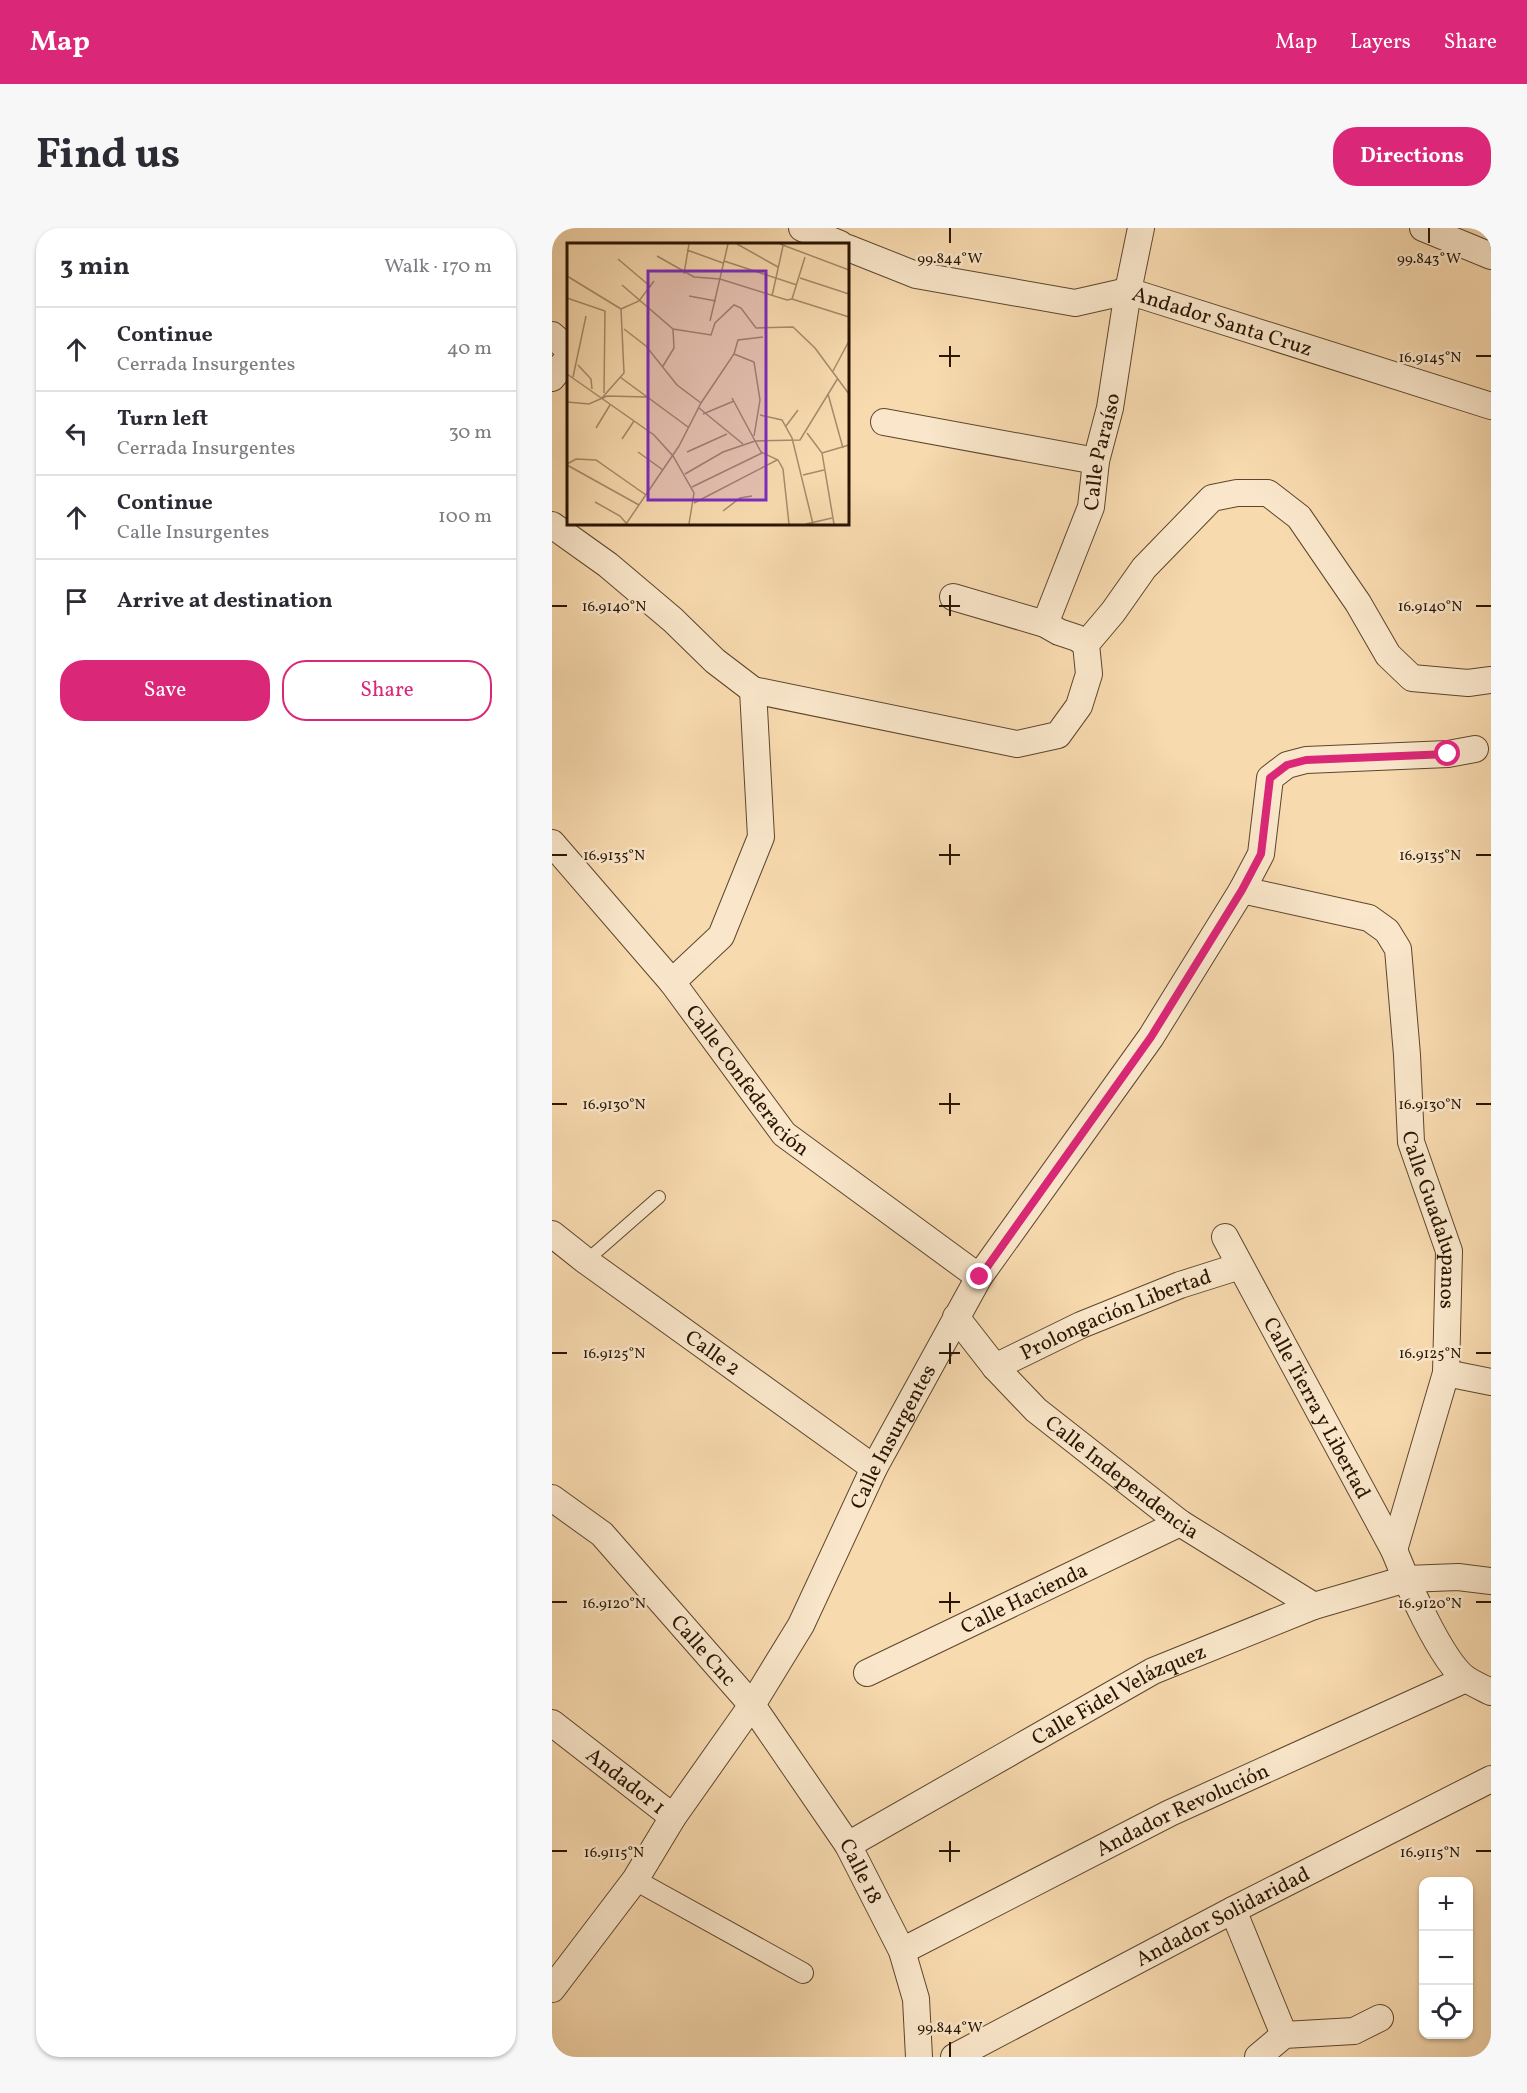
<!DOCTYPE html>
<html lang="en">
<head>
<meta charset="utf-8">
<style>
  :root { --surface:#fff; --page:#f7f7f7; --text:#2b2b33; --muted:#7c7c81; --line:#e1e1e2; --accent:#db2777 }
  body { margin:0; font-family:Vollkorn,serif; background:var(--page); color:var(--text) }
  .controls { position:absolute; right:18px; bottom:18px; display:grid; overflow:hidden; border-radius:12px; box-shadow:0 2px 4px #0004 }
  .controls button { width:54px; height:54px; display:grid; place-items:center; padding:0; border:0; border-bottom:2px solid var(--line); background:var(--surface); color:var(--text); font:30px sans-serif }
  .stop { position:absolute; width:18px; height:18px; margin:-14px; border:4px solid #db2777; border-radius:50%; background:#fff }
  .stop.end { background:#db2777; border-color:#fff; box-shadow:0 2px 6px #0008 }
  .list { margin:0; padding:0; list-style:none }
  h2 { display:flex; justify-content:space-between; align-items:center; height:78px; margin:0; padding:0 24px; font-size:26px }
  h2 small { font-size:20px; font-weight:400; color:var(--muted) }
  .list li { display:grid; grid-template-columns:39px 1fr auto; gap:18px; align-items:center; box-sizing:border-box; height:84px; padding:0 24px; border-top:2px solid var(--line) }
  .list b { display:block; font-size:22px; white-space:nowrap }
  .list p { margin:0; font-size:20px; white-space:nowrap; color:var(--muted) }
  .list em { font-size:20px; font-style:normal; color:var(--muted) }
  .actions { display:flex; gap:12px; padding:18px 24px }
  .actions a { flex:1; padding:14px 0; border:2px solid var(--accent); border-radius:24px; text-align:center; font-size:21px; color:var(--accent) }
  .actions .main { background:var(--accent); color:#fff }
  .icon { flex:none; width:33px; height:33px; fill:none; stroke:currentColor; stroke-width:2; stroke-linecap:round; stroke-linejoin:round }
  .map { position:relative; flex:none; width:939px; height:1829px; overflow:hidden; border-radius:24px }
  header { display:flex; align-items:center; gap:36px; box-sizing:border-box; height:84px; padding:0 30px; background:var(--accent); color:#fff }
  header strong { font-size:28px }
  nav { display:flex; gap:33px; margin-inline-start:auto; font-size:21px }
  .intro { display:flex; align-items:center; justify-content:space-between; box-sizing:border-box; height:144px; padding:0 36px }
  h1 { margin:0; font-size:42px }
  .button { padding:15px 27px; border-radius:24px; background:var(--accent); color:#fff; font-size:21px; font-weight:700 }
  main { display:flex; gap:36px; padding:0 36px }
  aside { flex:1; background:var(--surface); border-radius:24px; box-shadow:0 2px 4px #0004 }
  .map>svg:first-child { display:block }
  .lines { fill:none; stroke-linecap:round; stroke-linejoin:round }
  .service-casing { stroke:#5d462d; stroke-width:14 }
  .pedestrian-casing { stroke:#5d462d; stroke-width:22 }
  .minor-casing { stroke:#5d462d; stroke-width:28 }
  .service { stroke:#fae7cb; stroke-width:12 }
  .pedestrian { stroke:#fae7cb; stroke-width:20 }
  .minor { stroke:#fae7cb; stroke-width:26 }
  .route { stroke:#db2777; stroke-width:8 }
  .ticks { fill:none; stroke:#291502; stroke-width:2 }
  .labels { text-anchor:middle; stroke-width:5; stroke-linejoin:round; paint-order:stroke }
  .street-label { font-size:21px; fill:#291502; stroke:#fae7cb }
  .inset-road { fill:none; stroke:#a58b6a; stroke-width:1.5 }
  .view { fill:#7b2cbf; fill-opacity:0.15; stroke:#7b2cbf; stroke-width:3 }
  .inset-edge { fill:none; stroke:#291502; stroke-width:3 }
  .ticks-label { font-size:15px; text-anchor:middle; fill:#291502; stroke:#fae7cb; stroke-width:5; stroke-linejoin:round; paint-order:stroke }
</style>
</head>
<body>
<header>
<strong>Map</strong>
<nav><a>Map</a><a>Layers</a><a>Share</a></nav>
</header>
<div class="intro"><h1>Find us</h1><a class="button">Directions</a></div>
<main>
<aside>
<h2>3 min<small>Walk · 170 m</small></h2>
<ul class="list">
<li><svg class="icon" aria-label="ahead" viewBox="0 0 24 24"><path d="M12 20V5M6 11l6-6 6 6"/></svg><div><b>Continue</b><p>Cerrada Insurgentes</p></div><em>40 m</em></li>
<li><svg class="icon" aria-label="left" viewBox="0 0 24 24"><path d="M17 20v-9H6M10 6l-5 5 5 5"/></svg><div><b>Turn left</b><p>Cerrada Insurgentes</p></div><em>30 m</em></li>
<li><svg class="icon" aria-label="ahead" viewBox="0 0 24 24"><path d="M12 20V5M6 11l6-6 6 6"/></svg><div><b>Continue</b><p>Calle Insurgentes</p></div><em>100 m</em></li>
<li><svg class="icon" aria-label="arrive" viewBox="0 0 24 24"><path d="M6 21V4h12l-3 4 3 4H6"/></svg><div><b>Arrive at destination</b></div></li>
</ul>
<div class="actions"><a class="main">Save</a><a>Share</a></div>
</aside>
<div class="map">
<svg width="939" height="1829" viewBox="0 0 939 1829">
  <rect width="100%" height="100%" fill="#f8daaf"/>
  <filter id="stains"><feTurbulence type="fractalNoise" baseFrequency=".00333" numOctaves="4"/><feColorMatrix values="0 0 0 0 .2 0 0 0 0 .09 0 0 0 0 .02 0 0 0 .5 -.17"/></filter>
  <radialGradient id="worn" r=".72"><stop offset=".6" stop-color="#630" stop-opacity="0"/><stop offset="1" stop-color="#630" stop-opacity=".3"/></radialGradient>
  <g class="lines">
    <defs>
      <path id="service" d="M34 1033 107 969"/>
      <path id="pedestrian" d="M83 1652 251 1745"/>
      <g id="minor">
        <path d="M250 0 288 16"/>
        <path d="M871 0 939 28"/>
        <path id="s1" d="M296 20 364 47 523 75 576 63 939 178"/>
        <path d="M0 107 16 121"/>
        <path d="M0 150 16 130"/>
        <path d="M332 194 544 233"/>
        <path d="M0 297 56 337 121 392 163 433 201 462 465 516 506 507 527 478 537 446 534 416 561 384 592 340 660 270 685 265H716L747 289 806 375 836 427 860 450 916 455 939 452"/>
        <path d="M401 369 493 396 507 404 525 410 534 416"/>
        <path id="s2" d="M493 396 539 279 544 233 558 180 576 63 589 0"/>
        <path id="s3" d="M0 615 120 754 232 906 427 1049"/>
        <path id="s4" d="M690 662 817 690 835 703 846 721 855 827 859 914 897 1023 894 1145 842 1322"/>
        <path d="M120 754 169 708 209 609 201 462"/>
        <path id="s5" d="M0 1006 34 1033 322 1240"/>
        <path id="s6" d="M673 1009 842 1322C854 1352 889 1433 914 1451 922 1456 931 1460 939 1464"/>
        <path id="s7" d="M404 1089 443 1139 484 1182 628 1295 762 1378"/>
        <path id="s8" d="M443 1139 529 1097 628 1057 688 1038"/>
        <path d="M894 1145 939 1154"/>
        <path id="s9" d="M0 1270 50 1306 200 1477 296 1617 350 1723 364 1771 367 1829"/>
        <path id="s10" d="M315 1445 628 1295"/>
        <path id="s11" d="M0 1495 121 1589"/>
        <path id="s12" d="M296 1617 601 1443 762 1378 854 1351 906 1349 939 1353"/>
        <path d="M681 1682 732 1807"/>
        <path id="s13" d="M350 1723 618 1585 914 1451"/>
        <path id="s14" d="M0 1761 83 1652 121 1589 200 1477 249 1397 322 1240 427 1049 599 809 690 662 709 626 718 550 735 537 754 532 896 526 923 521"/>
        <path id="s15" d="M402 1829 681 1682 939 1551"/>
        <path d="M706 1829 732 1807 802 1803 828 1790"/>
      </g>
    </defs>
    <use href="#service" class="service-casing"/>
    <use href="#pedestrian" class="pedestrian-casing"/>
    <use href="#minor" class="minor-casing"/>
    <use href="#service" class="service"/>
    <use href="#pedestrian" class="pedestrian"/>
    <use href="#minor" class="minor"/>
  </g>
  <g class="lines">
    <path class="route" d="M428 1049 599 809 690 662 709 626 718 550 735 537 754 532 896 526"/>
  </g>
  <path class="ticks" d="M398 0V15M877 0V15M398 118V139M387 128H408M924 128H939M398 367V388M0 378H15M387 378H408M924 378H939M398 616V637M0 627H15M387 627H408M924 627H939M398 865V886M0 876H15M387 876H408M924 876H939M398 1115V1136M0 1125H15M387 1125H408M924 1125H939M398 1364V1385M0 1374H15M387 1374H408M924 1374H939M398 1613V1634M0 1623H15M387 1623H408M924 1623H939M398 1814V1829"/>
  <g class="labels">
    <g class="street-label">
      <text dy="7" stroke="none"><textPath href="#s1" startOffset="388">Andador Santa Cruz</textPath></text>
      <text dy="7" stroke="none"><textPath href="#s2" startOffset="182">Calle Paraíso</textPath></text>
      <text dy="7" stroke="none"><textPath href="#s3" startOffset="308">Calle Confederación</textPath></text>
      <text dy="7" stroke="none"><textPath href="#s4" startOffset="448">Calle Guadalupanos</textPath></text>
      <text dy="7" stroke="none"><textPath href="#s8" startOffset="132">Prolongación Libertad</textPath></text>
      <text dy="7" stroke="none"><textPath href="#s5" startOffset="200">Calle 2</textPath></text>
      <text dy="7" stroke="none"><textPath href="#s6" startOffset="194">Calle Tierra y Libertad</textPath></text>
      <text dy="7" stroke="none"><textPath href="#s14" startOffset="651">Calle Insurgentes</textPath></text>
      <text dy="7" stroke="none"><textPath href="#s7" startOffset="232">Calle Independencia</textPath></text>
      <text dy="7" stroke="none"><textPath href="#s10" startOffset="174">Calle Hacienda</textPath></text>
      <text dy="7" stroke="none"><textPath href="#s9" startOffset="216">Calle Cnc</textPath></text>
      <text dy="7" stroke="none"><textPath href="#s12" startOffset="310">Calle Fidel Velázquez</textPath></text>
      <text dy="7" stroke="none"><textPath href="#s11" startOffset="94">Andador 1</textPath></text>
      <text dy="7" stroke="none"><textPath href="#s13" startOffset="314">Andador Revolución</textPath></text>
      <text dy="7" stroke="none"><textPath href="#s9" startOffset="488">Calle 18</textPath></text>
      <text dy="7" stroke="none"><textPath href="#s15" startOffset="303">Andador Solidaridad</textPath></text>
    </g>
  </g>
  <g transform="translate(15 15)">
    <rect width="282" height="282" fill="#f8daaf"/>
    <path class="inset-road" d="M170 1 211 24M213 1 282 27M120 7 156 20M90 13 127 34 153 36 220 57 225 56 238 14M51 16 84 44M157 18 230 42M117 31 122 1M0 33 54 66M233 35 282 51M55 42 106 86 144 92 148 80 167 62 174 65 189 85 226 84 248 105 282 151M122 53 149 58M205 53 216 3M0 55 38 68 37 150M225 56 282 74M54 66 72 58 87 38M143 78 161 1M57 86 79 103 110 142 134 160M167 111 187 119 193 157 187 193M11 122 24 136 25 146M96 123 107 105 106 86M266 128 282 98M0 131 87 192 106 213 127 250 122 281M6 134 19 73M53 134 121 184M261 151 276 205M165 155 194 209 211 217 216 226 222 281M34 156 57 130 54 66M0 159 22 161 40 153 80 154M132 165 176 201M136 171 167 158M193 172 215 177 225 195 246 281M219 183 231 167M29 185 43 162M240 190 255 210 267 281M55 196 67 178M71 209 96 227M120 209 160 191M255 210 282 202M0 221 9 216 29 217 79 252M0 222 72 262M118 231 156 209 188 198 233 197 271 135M236 232 257 227M125 244 195 210M28 259 53 273 60 281M127 260 210 217M156 268 173 255 185 253M59 281 112 203 134 160 167 111 171 97 196 94M239 281 265 275"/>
    <path class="view" d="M81 28H199V257H81Z"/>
    <rect width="282" height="282" class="inset-edge"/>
  </g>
  <g class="ticks-label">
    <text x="398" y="35">99.844°W</text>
    <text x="877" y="35">99.843°W</text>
    <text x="878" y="134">16.9145°N</text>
    <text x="62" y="383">16.9140°N</text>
    <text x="878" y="383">16.9140°N</text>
    <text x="62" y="632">16.9135°N</text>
    <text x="878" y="632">16.9135°N</text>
    <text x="62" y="881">16.9130°N</text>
    <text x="878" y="881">16.9130°N</text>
    <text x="62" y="1130">16.9125°N</text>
    <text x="878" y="1130">16.9125°N</text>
    <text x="62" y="1380">16.9120°N</text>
    <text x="878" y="1380">16.9120°N</text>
    <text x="62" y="1629">16.9115°N</text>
    <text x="878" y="1629">16.9115°N</text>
    <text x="398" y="1804">99.844°W</text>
  </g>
  <rect width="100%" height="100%" filter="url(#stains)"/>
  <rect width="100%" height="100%" fill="url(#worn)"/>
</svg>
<div class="controls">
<button>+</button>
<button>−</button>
<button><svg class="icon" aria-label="locate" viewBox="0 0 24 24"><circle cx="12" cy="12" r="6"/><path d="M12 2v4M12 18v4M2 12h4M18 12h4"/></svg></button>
</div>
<div class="stop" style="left:896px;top:526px"></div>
<div class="stop end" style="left:428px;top:1049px"></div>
</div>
</main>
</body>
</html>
